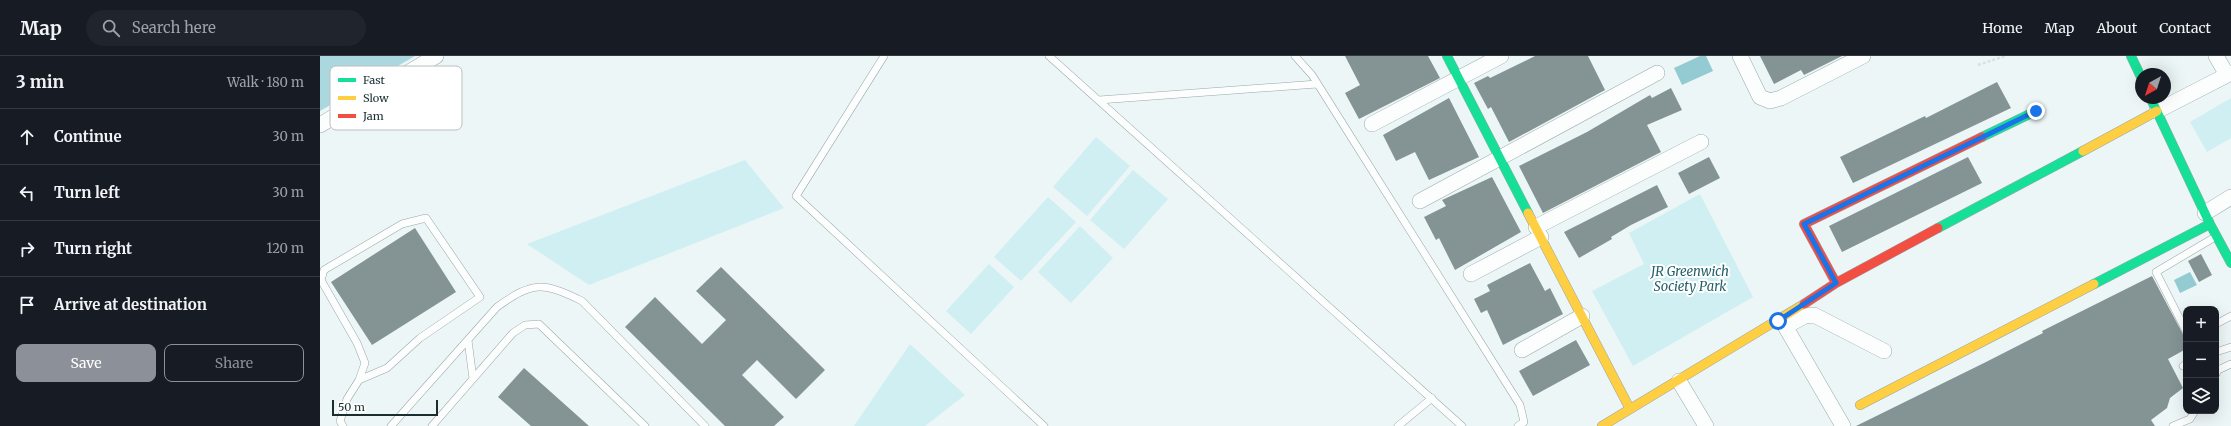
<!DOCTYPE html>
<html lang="en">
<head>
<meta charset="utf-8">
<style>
  :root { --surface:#171b24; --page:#20242c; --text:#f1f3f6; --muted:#9ea1a6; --line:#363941; --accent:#8c9099 }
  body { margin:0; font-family:Merriweather,serif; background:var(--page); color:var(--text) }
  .controls { position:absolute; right:12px; bottom:12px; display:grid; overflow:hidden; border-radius:8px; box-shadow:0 4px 16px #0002 }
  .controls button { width:36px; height:36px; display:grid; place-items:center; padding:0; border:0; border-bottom:1px solid var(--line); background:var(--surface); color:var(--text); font:20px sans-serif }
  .compass { position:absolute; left:1815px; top:12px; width:36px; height:36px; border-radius:50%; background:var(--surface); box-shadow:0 4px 16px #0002; rotate:219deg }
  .scale { position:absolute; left:12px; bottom:10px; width:106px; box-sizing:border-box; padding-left:4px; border:2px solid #1a2d2f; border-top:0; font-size:11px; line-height:14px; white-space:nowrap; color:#1a2d2f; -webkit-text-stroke:3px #fff; paint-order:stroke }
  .stop { position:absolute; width:12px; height:12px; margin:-9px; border:3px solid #1a73e8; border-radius:50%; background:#fff }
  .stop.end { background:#1a73e8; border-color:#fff; box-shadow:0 1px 4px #0008 }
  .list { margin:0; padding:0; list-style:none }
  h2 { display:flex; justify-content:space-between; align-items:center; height:52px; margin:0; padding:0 16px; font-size:17px }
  h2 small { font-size:13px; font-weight:400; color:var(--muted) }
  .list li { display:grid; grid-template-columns:26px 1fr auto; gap:12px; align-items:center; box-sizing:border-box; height:56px; padding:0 16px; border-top:1px solid var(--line) }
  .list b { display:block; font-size:15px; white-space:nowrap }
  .list em { font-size:13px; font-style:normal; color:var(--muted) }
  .actions { display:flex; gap:8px; padding:12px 16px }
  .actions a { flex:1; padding:9px 0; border:1px solid var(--accent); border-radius:8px; text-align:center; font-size:14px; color:var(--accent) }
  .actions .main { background:var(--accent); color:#fff }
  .icon { flex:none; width:22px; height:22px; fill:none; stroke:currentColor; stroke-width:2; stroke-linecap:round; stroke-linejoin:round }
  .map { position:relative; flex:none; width:1911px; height:370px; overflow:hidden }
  header { display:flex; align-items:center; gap:24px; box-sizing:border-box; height:56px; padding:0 20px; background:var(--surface); border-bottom:1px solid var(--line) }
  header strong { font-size:19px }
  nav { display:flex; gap:22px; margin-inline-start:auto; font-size:14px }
  .search { width:280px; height:36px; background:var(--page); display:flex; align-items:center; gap:10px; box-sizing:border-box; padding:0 14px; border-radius:22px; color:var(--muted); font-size:15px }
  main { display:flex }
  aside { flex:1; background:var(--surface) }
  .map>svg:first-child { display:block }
  .green { fill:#cfeff3 }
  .forest { fill:#aad8de }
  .water { fill:#94cbd2 }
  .building { fill:#849495 }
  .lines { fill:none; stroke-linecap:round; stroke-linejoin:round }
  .lane-casing { stroke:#9aa7a9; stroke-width:8 }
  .street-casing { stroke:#9aa7a9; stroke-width:16 }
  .fast-casing { stroke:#9aa7a9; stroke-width:10 }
  .slow-casing { stroke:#9aa7a9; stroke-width:10 }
  .jam-casing { stroke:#9aa7a9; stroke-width:10 }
  .path { stroke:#dde0e0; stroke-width:2.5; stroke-dasharray:3 2; stroke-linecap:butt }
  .lane { stroke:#fcfefe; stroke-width:7 }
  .street { stroke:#fcfefe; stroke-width:15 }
  .fast { stroke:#16e098; stroke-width:9 }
  .slow { stroke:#ffcf43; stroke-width:9 }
  .jam { stroke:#f24e42; stroke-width:9 }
  .route { stroke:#1a73e8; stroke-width:5 }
  .labels { text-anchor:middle; stroke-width:4; stroke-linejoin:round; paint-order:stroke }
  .park-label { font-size:13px; font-style:italic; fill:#246269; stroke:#fff }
  .key { fill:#fff; stroke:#bac0c1; stroke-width:1 }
  .key-label { font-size:11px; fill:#1a2d2f }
</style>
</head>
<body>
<header>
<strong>Map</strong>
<div class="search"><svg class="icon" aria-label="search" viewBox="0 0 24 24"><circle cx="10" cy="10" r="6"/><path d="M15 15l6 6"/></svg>Search here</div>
<nav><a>Home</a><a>Map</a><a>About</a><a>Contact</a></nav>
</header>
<main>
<aside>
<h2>3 min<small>Walk · 180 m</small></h2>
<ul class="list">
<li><svg class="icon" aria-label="ahead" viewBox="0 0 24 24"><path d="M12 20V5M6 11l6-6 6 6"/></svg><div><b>Continue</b></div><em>30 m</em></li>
<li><svg class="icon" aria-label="left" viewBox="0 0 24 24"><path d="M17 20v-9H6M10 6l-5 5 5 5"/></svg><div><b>Turn left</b></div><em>30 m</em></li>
<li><svg class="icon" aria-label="right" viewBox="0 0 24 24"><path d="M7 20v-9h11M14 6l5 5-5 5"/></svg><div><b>Turn right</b></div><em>120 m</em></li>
<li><svg class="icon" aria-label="arrive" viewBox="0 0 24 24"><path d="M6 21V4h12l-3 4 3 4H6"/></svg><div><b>Arrive at destination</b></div></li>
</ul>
<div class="actions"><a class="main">Save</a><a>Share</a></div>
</aside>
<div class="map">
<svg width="1911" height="370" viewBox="0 0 1911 370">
  <rect width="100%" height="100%" fill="#ecf6f7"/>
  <path class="green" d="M1911 42V82L1887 96 1870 66Z
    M776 81 810 110 767 160 733 131Z
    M425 104 464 152 269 229 207 188Z
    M813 114 848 143 804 193 770 164Z
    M1380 138 1433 241 1313 310 1272 235 1324 208 1309 177Z
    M728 141 756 166 701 225 674 201Z
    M760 170 793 202 751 247 718 216Z
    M669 208 694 231 651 278 626 255Z
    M590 288 645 339 605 370H534Z"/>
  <path class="forest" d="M0 0H95L0 55Z"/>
  <path class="water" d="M1380 0H1386L1393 15 1362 29 1354 12Z
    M1870 216 1877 229 1860 237 1854 224Z"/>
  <path class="building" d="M1025 0H1108L1120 22 1039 63 1025 37 1040 29Z
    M1215 0H1268L1285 34 1189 86 1171 51 1168 53 1154 27 1168 20 1170 22Z
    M1440 0H1522L1484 19 1481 14 1454 28Z
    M1677 26 1691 52 1533 127 1520 101 1605 60 1606 62Z
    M1351 32 1362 54 1327 69 1341 96 1223 157 1199 110 1267 76 1330 39 1332 42Z
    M1129 42 1159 101 1109 124 1095 96 1076 105 1063 79Z
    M1389 101 1400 122 1369 138 1358 117Z
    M1648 101 1662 127 1522 196 1509 170Z
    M1172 121 1201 176 1135 214 1119 182 1116 184 1104 161 1126 150 1122 144Z
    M1337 129 1348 151 1311 169 1291 181 1292 183 1259 202 1244 176Z
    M95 172 136 236 52 289 11 226Z
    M1881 198 1892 219 1879 226 1868 205Z
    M1210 207 1225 235 1230 232 1243 258 1183 289 1167 254 1161 257 1154 243 1170 235 1167 229Z
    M401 211 505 314 476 343 437 304 422 319 464 361 454 370H405L305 271 335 241 382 288 406 264 376 235Z
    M1832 220 1866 284V293L1848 303 1863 332 1850 342 1847 352 1831 364 1835 370H1536L1666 306 1723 277 1722 275Z
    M1256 284 1270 309 1213 340 1199 315Z
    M204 312 269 370H211L178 341Z"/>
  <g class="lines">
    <defs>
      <path id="lane" d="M564 0 476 140 724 370
        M729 0 1142 370
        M975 0 992 19 1200 349 1204 366 1198 370
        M779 44 997 28
        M1896 268 1911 260
        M1866 275 1836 216 1895 181
        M148 284 153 323
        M1896 296 1911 291
        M1863 310 1866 308
        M1896 318 1898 314 1911 308
        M23 370 20 365 27 343 39 324 45 307 37 287 1 224 4 214 82 168 106 162 160 241 100 282 67 312 39 324
        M71 370 177 251C213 225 223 226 262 245L385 370
        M112 370 193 277 205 269 219 268 325 370
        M1078 370 1112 342
        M1853 370 1870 363 1875 355"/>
      <path id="street" d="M1420 0 1440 41 1450 45 1461 42 1543 0
        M1896 0 1907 19
        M1837 55 1911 17
        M1052 68 1181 0
        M0 69 116 0
        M1100 145 1337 17
        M1885 157 1911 141
        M1216 171 1381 86
        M1151 218 1221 181
        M1468 269 1485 260 1494 259 1564 295
        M1465 270 1523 370
        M1202 294 1262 260
        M1359 325 1386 370"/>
      <path id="fast" d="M1127 0 1208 157
        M1811 0 1821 21
        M1831 43 1890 168 1911 207
        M1662 81 1716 55
        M1618 172 1763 95
        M1774 228 1890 168"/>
      <path id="slow" d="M1763 95 1837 55
        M1208 157 1310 353
        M1540 349 1774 228
        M1282 370 1484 248"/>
      <path id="jam" d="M1516 227 1484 168 1662 81
        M1484 248 1516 227 1618 172"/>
    </defs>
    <use href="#lane" class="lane-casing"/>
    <use href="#street" class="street-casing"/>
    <use href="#fast" class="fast-casing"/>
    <use href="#slow" class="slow-casing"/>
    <use href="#jam" class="jam-casing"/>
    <path class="path" d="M1658 9 1685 0"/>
    <use href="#lane" class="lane"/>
    <use href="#street" class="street"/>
    <use href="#fast" class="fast"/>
    <use href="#slow" class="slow"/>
    <use href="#jam" class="jam"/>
  </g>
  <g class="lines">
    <path class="route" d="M1458 265 1516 227 1484 168 1716 55"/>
  </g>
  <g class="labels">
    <g class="park-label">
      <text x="1370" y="220">JR Greenwich<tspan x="1370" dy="15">Society Park</tspan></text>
    </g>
  </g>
  <rect x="10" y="10" width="132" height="64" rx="6" class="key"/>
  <rect x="18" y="22" width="18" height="4" fill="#16e098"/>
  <rect x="18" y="40" width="18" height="4" fill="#ffcf43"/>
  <rect x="18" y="58" width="18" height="4" fill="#f24e42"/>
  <g class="key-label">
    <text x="43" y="28">Fast</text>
    <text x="43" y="46">Slow</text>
    <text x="43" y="64">Jam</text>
  </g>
</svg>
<div class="controls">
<button>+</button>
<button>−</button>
<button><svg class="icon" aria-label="layers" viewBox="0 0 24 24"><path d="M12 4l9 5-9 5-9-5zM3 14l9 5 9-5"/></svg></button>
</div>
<svg class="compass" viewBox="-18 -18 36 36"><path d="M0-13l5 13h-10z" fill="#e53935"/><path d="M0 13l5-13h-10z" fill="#9ea1a6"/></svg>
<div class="scale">50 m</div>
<div class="stop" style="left:1458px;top:265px"></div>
<div class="stop end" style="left:1716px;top:55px"></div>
</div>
</main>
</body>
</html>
